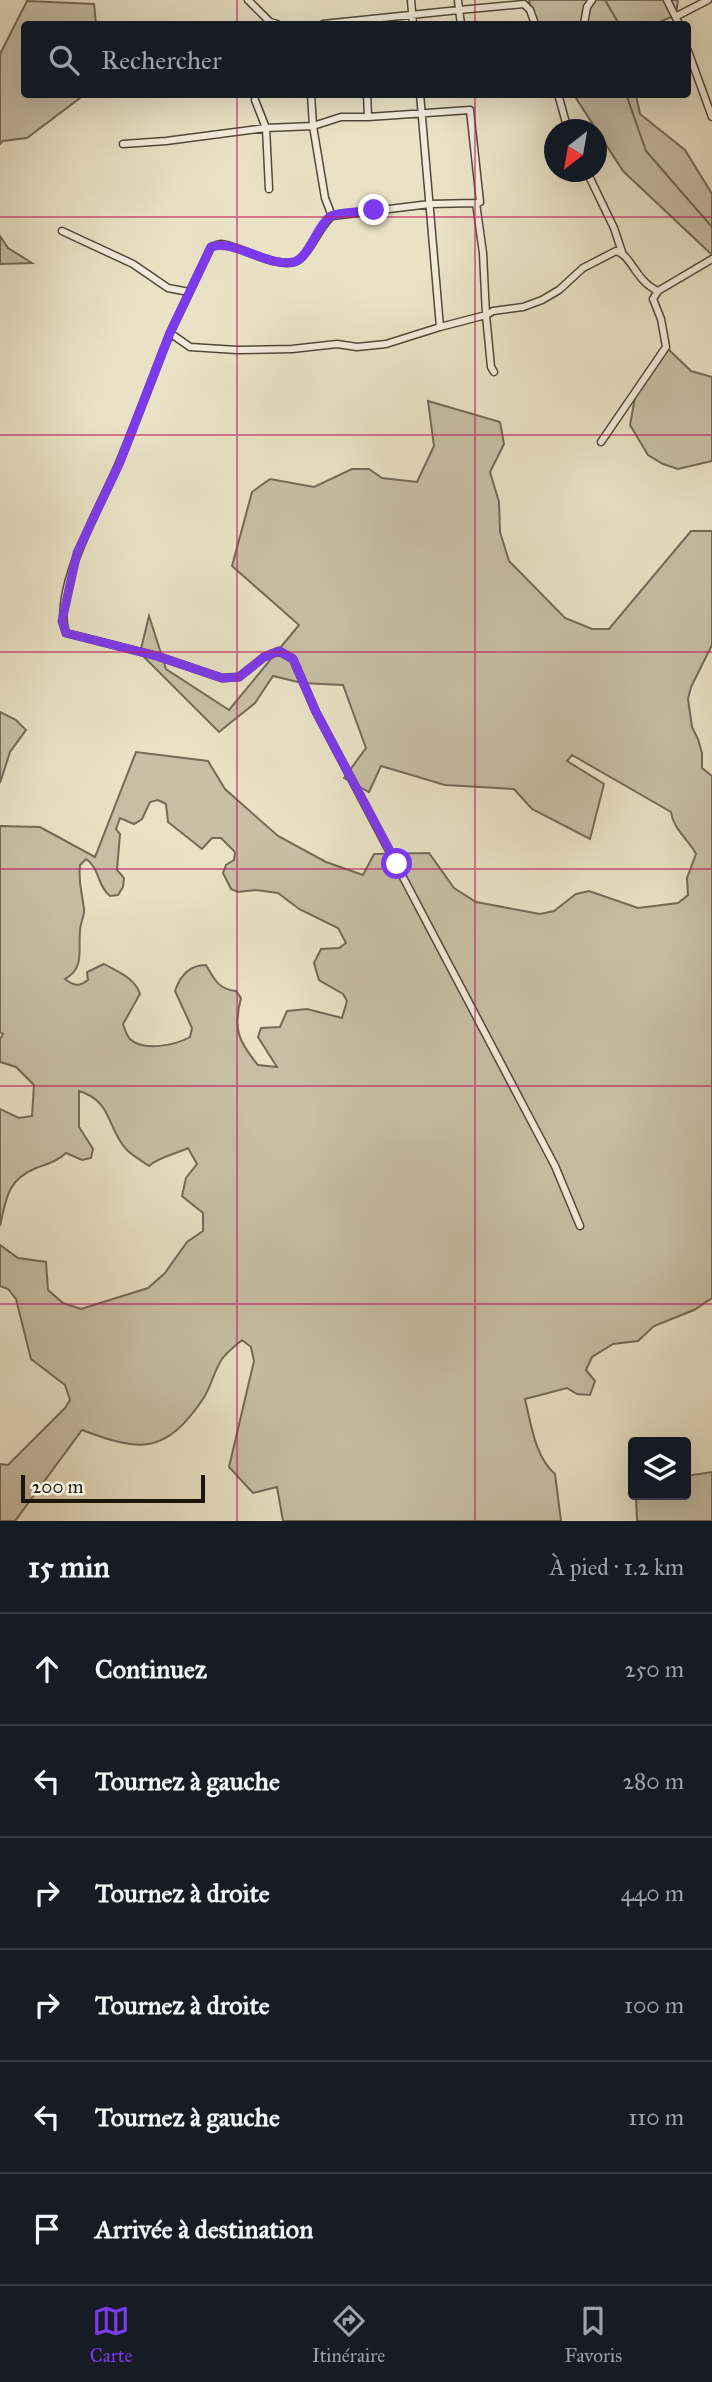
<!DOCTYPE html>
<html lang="fr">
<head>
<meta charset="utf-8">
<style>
  :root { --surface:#171b24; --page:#242831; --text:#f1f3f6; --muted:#9ea1a6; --line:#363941; --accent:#7c3aed }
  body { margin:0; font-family:"IM FELL Great Primer",serif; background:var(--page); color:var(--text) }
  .controls { position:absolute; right:21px; bottom:21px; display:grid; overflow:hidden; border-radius:7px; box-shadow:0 7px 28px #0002 }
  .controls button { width:63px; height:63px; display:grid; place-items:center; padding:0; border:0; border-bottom:2px solid var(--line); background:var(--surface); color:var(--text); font:35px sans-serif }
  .compass { position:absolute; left:544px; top:119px; width:63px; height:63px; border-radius:50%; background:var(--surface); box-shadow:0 7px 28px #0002; rotate:211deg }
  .scale { position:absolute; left:21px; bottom:18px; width:184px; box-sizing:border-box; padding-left:7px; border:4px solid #1f160a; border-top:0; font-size:19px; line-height:24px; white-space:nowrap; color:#1f160a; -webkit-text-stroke:5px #f1ecda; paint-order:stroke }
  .stop { position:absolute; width:21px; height:21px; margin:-16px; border:5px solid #7c3aed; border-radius:50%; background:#fff }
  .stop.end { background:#7c3aed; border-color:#fff; box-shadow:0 2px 7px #0008 }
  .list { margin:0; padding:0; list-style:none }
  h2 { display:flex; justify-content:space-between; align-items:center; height:91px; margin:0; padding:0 28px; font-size:30px }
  h2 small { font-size:23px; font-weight:400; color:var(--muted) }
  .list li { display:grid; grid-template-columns:46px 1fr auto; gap:21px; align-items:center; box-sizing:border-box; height:112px; padding:0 28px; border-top:2px solid var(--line) }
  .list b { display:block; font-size:26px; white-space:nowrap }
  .list em { font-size:23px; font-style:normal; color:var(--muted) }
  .icon { flex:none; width:38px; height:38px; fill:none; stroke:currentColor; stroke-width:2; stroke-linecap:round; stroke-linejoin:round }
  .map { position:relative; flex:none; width:712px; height:1521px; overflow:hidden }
  .search { position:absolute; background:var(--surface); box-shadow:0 7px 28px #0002; left:21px; right:21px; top:21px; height:77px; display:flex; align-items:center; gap:18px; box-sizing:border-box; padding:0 24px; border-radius:7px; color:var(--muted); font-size:26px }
  .sheet { height:763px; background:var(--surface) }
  nav { display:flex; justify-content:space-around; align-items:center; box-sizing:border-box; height:98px; border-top:2px solid var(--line); background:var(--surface); font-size:19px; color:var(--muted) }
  nav a { display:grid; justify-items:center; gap:4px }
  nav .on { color:var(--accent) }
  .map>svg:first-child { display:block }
  .green { fill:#c7bfa6; stroke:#736a58; stroke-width:2; fill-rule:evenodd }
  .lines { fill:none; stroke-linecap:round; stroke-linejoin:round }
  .stream { stroke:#6f6754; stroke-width:2 }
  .street-casing { stroke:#524939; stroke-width:9 }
  .street { stroke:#f1ecda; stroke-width:6 }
  .route { stroke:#7c3aed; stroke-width:9 }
  .grid { fill:none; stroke:#c2185b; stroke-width:2; stroke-opacity:0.55 }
</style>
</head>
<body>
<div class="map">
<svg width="712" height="1521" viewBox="0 0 712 1521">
  <rect width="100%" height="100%" fill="#e9e2c6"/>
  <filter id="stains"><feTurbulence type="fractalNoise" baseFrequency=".00286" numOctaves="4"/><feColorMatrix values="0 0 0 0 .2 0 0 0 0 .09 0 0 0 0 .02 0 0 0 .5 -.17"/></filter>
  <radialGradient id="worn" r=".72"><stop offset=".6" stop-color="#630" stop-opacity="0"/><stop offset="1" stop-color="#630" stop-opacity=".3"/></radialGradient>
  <path class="green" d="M529 0H678L676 15 655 24H534Z
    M27 1 94 4 96 24H24V94L84 95 27 138 3 141 0 144V54Z
    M574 95H636L640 114 685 150 712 194V255L623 171Z
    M0 236 8 248 32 263 0 264Z
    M666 347 691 371 712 377V461L678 469 663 464 648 455 630 425 636 392Z
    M428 401 500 422 504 444 490 472 499 502 500 532 509 561 565 618 592 629H609L691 531H712V645L691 687 688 699 692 727 698 739 702 753V768L712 776V1298L694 1310 654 1326 638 1341 613 1344 592 1357 586 1370 595 1381 590 1395 577 1394 567 1388 525 1399C531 1424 535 1457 555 1474L561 1521H283L277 1487 253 1493 229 1467 254 1361 251 1347 242 1340C235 1346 227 1352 222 1359 214 1371 211 1387 203 1399 165 1455 140 1452 82 1430L15 1521H0V1464L8 1465 65 1408 70 1400 65 1385 31 1359 16 1299 8 1289 0 1286V1245L18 1258 46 1262 48 1290 63 1303 81 1309 148 1288 165 1273 187 1242 203 1231V1213L182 1196 186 1178 197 1164 188 1148C176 1154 158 1157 149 1166 142 1161 133 1156 127 1150 107 1130 113 1101 79 1091V1127L93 1149 91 1158 82 1160 66 1153C58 1161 47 1164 36 1168 7 1180 6 1199 0 1226V1109L19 1118 32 1116 34 1085 16 1067 0 1062V1039L3 1034 0 1032V826L40 827 95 857 136 752 208 761 225 789 278 836 326 862 363 875 374 854 429 853 454 888 476 902 540 914 554 911 576 894 589 891 638 908 678 903 688 895 687 878 696 854C688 839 673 829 671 812L572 755 567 761 604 784 590 839 532 809 514 789 445 785 381 766 369 792 344 778 366 748 343 685 302 683 273 676 255 703 219 732 140 653 149 616 166 669 229 710 299 625 232 566 252 492 270 479 314 487 352 469H369L382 478 417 482 434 446ZM158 800 166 804 168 822 202 849 212 838H221L235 852 234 860 226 865 223 873 231 889 238 892 256 890 278 893 299 909 338 928 346 943 339 948 321 949 314 963 319 980 343 994 347 1001 342 1018 307 1009 287 1011 280 1027 261 1028 258 1037 277 1067 258 1065C238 1041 233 1029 241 998L236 991C218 989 214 979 206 965 190 965 180 976 175 991L192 1028 190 1037C176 1045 143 1052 130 1039 126 1035 125 1029 123 1024L140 994C135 978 118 972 104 964L87 972 88 980C79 987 74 986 65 979 85 968 78 950 80 931 80 923 85 916 84 909 82 891 78 884 80 865L86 859C100 868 97 886 110 896L118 895 123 887 124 878 117 870 120 834 116 829 120 818 134 824 142 819 150 802Z
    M0 712 16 720 26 730 10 752 0 783Z
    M712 1472V1521H637L636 1495H686V1476Z"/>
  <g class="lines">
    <path class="stream" d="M605 0 619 24
      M626 94 646 151 712 227"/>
    <defs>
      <path id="street" d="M248 0 270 22 277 24
        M411 0 413 24
        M667 0 679 24
        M677 16 708 0
        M323 24 459 10 458 0
        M461 24 459 10 524 4 530 10 535 24
        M584 24 587 7 592 0
        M688 51 712 117
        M311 94 313 126 325 198 332 216
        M367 94 368 117
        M420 94 440 327 386 344 357 347 337 344 292 349 237 350 190 347 170 333C153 376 137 420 119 463 102 504 51 589 66 633L157 656 222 678 239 677 264 657 279 651 293 659 316 712 555 1166 580 1226
        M558 94 568 130
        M255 100 266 128 269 189
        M123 144 166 141 266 128 313 126 341 117H368L470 110 480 202 476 203
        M587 172 614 228 622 252
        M62 231 133 264 168 288 189 292
        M170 333 211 247C213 246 220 244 221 244 239 245 283 273 300 259 313 248 318 228 332 216L430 204 476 203 483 253 486 315 440 327
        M494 372 491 367 486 315 493 311 523 307 542 300 559 290 583 268 616 251C631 254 636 282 658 291
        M601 442 666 347 661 319 653 299 658 291 712 259"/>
    </defs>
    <use href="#street" class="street-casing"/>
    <use href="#street" class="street"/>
  </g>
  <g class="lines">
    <path class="route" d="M374 210C363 212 339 212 331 216 317 225 309 258 294 262 268 268 235 239 211 247L170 333 120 462 77 553 62 621 66 633 157 656 222 678 239 677 264 657 279 651 293 659 316 712 397 864"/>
  </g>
  <path class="grid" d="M237 0V24M475 0V24M237 94V1521M475 94V1521M0 217H712M0 435H712M0 652H712M0 869H712M0 1086H712M0 1304H712"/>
  <rect width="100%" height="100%" filter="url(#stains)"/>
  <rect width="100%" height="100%" fill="url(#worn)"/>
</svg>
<div class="controls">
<button><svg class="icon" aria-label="layers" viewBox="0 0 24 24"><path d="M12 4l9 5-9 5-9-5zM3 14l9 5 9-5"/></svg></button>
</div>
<svg class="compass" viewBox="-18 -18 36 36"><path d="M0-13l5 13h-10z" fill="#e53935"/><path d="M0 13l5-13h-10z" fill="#9ea1a6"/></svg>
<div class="scale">200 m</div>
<div class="stop" style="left:397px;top:864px"></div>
<div class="stop end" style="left:374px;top:210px"></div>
<div class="search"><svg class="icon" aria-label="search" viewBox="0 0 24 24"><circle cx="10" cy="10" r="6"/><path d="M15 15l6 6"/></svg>Rechercher</div>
</div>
<section class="sheet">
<h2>15 min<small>À pied · 1.2 km</small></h2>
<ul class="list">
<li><svg class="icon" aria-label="ahead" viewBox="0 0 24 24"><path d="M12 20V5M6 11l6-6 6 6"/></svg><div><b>Continuez</b></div><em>250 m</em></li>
<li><svg class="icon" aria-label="left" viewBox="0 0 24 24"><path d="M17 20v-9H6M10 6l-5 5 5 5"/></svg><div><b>Tournez à gauche</b></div><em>280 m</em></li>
<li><svg class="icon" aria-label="right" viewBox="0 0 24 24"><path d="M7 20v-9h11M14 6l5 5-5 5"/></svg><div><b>Tournez à droite</b></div><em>440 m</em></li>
<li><svg class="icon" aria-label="right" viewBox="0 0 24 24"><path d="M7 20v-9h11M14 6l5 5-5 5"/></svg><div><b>Tournez à droite</b></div><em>100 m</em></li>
<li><svg class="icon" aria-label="left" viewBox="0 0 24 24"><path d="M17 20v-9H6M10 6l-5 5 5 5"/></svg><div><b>Tournez à gauche</b></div><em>110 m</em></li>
<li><svg class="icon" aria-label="arrive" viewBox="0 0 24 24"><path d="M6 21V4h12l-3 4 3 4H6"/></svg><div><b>Arrivée à destination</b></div></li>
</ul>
</section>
<nav>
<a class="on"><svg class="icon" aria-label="map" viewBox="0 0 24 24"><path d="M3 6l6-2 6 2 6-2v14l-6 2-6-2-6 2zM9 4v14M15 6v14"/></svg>Carte</a>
<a><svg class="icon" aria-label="directions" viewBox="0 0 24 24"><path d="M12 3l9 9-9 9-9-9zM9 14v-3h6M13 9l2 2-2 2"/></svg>Itinéraire</a>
<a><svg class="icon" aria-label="saved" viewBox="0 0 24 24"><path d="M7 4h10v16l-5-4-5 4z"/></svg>Favoris</a>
</nav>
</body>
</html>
